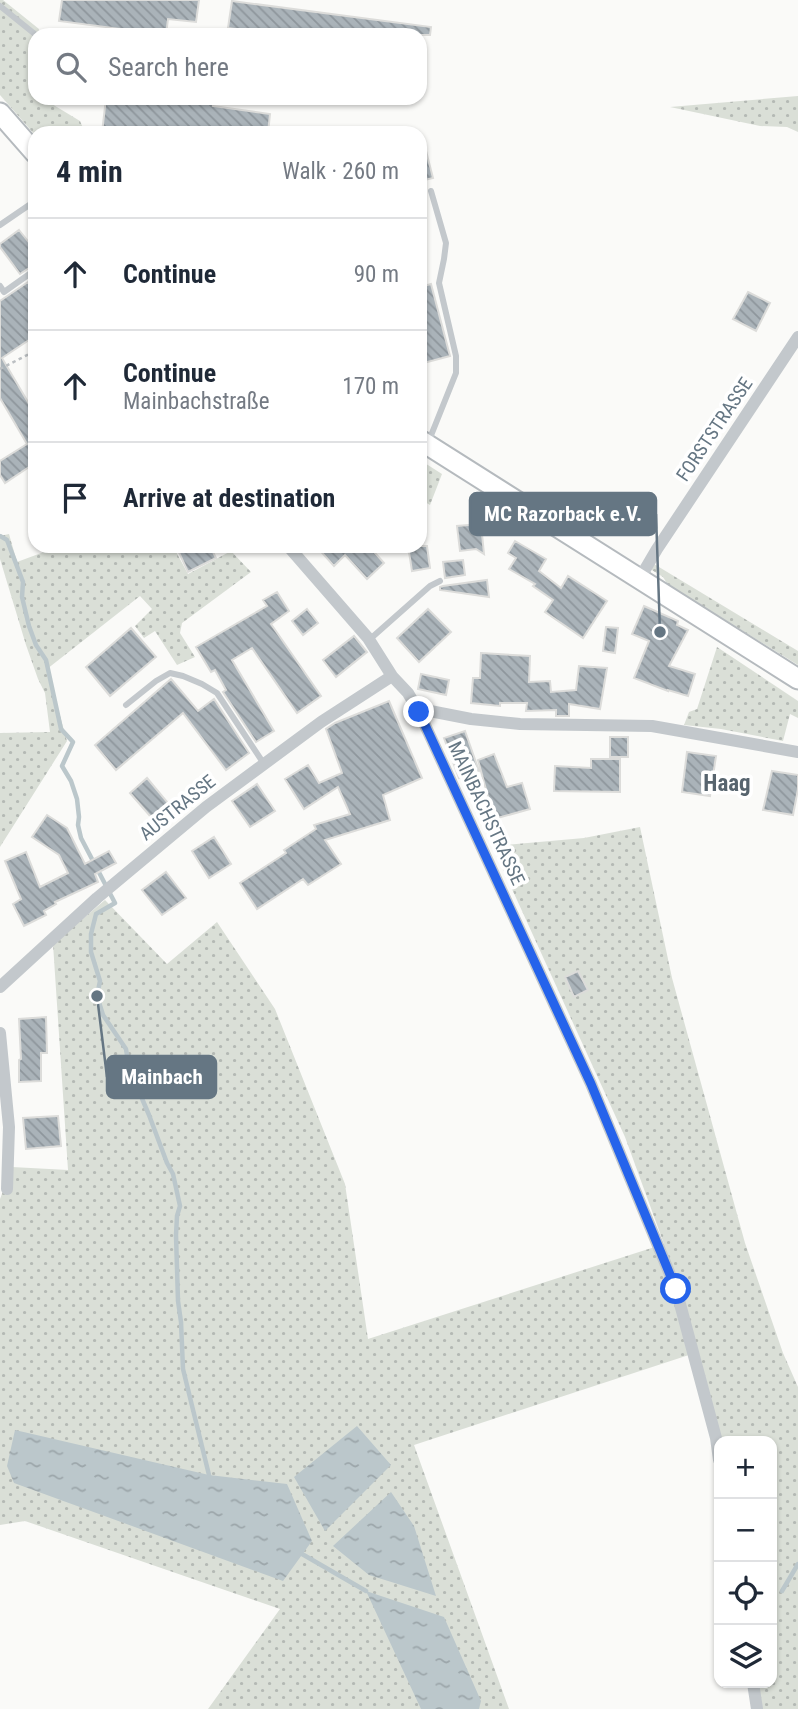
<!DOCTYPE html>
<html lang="en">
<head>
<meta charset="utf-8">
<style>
  :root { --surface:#fff; --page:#f2f2f3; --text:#1f2937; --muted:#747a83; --line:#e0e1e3 }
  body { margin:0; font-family:"Roboto Condensed",sans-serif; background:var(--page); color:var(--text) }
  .controls { position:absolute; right:21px; bottom:21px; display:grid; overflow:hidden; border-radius:14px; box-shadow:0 2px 5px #0004 }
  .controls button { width:63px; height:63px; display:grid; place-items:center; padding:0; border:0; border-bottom:2px solid var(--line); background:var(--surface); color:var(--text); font:35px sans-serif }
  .stop { position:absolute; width:21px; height:21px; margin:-16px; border:5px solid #2563eb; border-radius:50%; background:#fff }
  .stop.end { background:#2563eb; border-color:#fff; box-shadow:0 2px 7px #0008 }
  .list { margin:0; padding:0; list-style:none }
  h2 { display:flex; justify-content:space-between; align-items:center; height:91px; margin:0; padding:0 28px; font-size:30px }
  h2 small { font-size:23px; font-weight:400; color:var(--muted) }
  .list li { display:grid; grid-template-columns:46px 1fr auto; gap:21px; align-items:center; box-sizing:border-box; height:112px; padding:0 28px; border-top:2px solid var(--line) }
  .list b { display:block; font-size:26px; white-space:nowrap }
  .list p { margin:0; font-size:23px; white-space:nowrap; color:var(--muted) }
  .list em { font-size:23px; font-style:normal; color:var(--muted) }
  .icon { flex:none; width:38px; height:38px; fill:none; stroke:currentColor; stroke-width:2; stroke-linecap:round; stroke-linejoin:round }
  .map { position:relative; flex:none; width:798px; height:1709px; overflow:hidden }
  .search { position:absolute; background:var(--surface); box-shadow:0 2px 5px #0004; left:28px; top:28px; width:399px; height:77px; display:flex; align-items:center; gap:18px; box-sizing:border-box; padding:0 24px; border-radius:21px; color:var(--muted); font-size:26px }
  .panel { position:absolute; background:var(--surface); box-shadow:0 2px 5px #0004; left:28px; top:126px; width:399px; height:427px; border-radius:21px }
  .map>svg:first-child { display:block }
  .grass { fill:url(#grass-dots) }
  .water { fill:url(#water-ripples) }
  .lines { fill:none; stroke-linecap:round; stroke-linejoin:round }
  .stream { stroke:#bbc7cb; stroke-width:4.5 }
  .building { fill:url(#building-back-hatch); stroke:#dcdcda; stroke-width:2 }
  .primary-casing { stroke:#b5babe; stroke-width:23 }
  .path { stroke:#bbbfc2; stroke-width:2.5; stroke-dasharray:3.5 3.5; stroke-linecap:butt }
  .lane { stroke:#c3c8cc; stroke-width:6 }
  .street { stroke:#c3c8cc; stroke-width:12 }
  .primary { stroke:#fff; stroke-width:19 }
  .route { stroke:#2563eb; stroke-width:9 }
  .labels { text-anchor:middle; stroke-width:7; stroke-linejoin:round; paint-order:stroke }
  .street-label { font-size:19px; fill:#657683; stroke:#fff }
  .quarter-label { font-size:23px; font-weight:bold; fill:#57646e; stroke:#fff }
  .leader { fill:none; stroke:#657683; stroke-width:2.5 }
  .callout-dot { fill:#657683; stroke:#fff; stroke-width:2.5 }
  .callout { fill:#657683; stroke:#657683; stroke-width:2.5 }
  .callout-label { font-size:21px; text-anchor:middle; font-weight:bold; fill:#fff }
</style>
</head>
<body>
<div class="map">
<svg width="798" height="1709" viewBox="0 0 798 1709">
  <defs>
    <pattern id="grass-dots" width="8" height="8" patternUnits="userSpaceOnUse" patternTransform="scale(1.75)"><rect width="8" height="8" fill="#dadfd7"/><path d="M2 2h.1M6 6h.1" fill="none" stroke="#b4b9b4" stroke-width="1.8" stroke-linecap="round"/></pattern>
    <pattern id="water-ripples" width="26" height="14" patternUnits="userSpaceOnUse" patternTransform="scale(1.75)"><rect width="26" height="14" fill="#bbc7cb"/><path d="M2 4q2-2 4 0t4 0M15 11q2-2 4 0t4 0" fill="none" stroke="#9ca6aa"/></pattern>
    <pattern id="building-back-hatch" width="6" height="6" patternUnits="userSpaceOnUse" patternTransform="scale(1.75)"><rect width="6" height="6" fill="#aab3b9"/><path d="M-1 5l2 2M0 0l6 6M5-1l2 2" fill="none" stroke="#8e969c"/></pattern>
  </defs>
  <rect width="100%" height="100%" fill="#fafaf8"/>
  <path class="grass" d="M0 0H3L39 29 38 35H35V98H42L80 121 83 128 77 133H35V135L0 95Z
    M798 96V132L787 127 760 126 670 107Z
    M420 460 442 474 430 505 420 499Z
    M9 534 17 562 60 546H173L188 574 231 551 251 572 182 623 180 633 195 657 177 665 155 631 144 638 135 626 152 609 140 596 47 669 67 741 0 847V733L50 732 45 693 38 679 26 645 0 559V536Z
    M654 564 798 651V665L668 585 663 577 647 567Z
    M717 647 798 701V718L790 714 783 741 721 729 684 725 689 712 697 709Z
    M640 827 672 978 745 1243 783 1353 798 1387V1709H762L758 1683H772V1441H719L698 1352 414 1445 509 1709H208L280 1609 25 1521 0 1525V1199L12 1167 68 1170 53 944 105 900 167 964 217 922 275 1009 345 1184 368 1339 664 1244 625 1137 501 865 498 853 506 845 584 838Z"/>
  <path class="water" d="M357 1426 391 1465 325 1531 294 1477Z
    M15 1430 209 1475 287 1484 312 1541 283 1581 14 1483 7 1466Z
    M391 1492 414 1526 436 1596 369 1575 333 1546Z
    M366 1591 444 1617 481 1701 479 1709H421Z"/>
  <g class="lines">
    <path class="stream" d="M0 536 7 540 23 582 22 597 29 626 36 645 46 660 61 729 73 742 62 766 71 781 77 799 79 817 78 825 81 838 115 903 96 914 91 934V952L100 981 97 996 103 1015 126 1049 129 1068 149 1115 167 1163 173 1174 180 1206 177 1216 176 1235 178 1301 181 1322 183 1369 209 1475
      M302 1554 366 1591
      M782 1591 798 1564"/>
  </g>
  <path class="building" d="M62 0H199L196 22 168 19 166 35 59 21Z
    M232 1 431 27 430 35H278L228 28Z
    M106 98H215L213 106 270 114 268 133H102Z
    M424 143 433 178 420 181V144Z
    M19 230 35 250V264L20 274 0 247V244Z
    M28 282 35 291V336L2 358 35 414V463L5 483 0 475V461L27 444 0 398V301Z
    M431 284 450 356 420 364V287Z
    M748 292 770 303 756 331 733 319Z
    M481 524 484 554 476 549 460 551 457 526Z
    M515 541 546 559 539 571 561 588 568 576 607 601 583 638 545 612 553 600 533 586 535 584 509 569 516 558 508 553Z
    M176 546H210L216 558 188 572Z
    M316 546H382L375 553 384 563 367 579 345 555 334 566Z
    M408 546H427L430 568 412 571Z
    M463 560 465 575 445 578 443 562Z
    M487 580 489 597 440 590V587L443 586Z
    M277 592 289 611 271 624 321 696 297 713 252 648 232 660 274 731 256 742 223 692 226 690 215 670 211 672 196 647 267 606 263 600Z
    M644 606 678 621 677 625 688 630 669 666 695 674 688 696 668 690V691L634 678 649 641 632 634Z
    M307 609 318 623 303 635 292 621Z
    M428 609 451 632 419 662 397 638Z
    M606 627 618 628 615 653 603 651Z
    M131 628 156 657 110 696 86 667Z
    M354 636 367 652 336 677 323 660Z
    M481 653 530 656 529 682 550 681 551 692 576 690 579 666 607 668 600 709 569 704V716H556V710L526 711 527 703H500V706L471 703 473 678H480Z
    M421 674 449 680 446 695 418 689Z
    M171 679 198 711 214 699 249 753 226 770 183 713 116 770 95 745Z
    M389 701 422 778 383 795 390 820 325 840 341 864 308 885 303 879 257 909 240 883 286 853 284 850 316 829 314 825 350 814 338 787 304 809 285 779 308 765 319 783 342 773 326 729 335 723Z
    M465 731 479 771 459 778 444 738Z
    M610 737H628V757H610Z
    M687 752 716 756 710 796 682 792Z
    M494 754 507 787 522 783 530 809 494 819 478 760Z
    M591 759H620V792L554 791 555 766 591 768Z
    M772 771 798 775V789L793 815 763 810Z
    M147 778 168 803 151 817 130 793Z
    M257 784 275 811 250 827 232 801Z
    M47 815 67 828 85 864 109 851 116 863 95 874 98 882 55 902 56 904 44 911 46 915 24 926 13 904 21 899 5 861 26 852 40 887 68 873 59 855 32 837Z
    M214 837 231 864 209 878 192 851Z
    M166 872 186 898 162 915 142 890Z
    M578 971 588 990 574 997 565 977Z
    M46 1017 47 1053H41V1081L19 1082V1060L21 1059 19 1019Z
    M58 1116 61 1146 26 1149 23 1118Z"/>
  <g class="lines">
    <defs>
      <path id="primary" d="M0 113 35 153
        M420 440 798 679"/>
    </defs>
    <use href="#primary" class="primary-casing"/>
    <path class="path" d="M0 369 35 351"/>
    <path class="lane" d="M0 6 36 35
      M0 225 35 201
      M0 286 4 292 35 270
      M428 443 456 373V356L439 283 444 259 446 243 431 191
      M369 640 430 586 440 581
      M126 705 156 681 170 673 183 676 202 684 217 693 264 764"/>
    <path class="street" d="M288 546 368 638 392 676 408 693 419 712 591 1084 676 1289 716 1438 719 1460
      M640 578 657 549 798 337
      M419 712 430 711 471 719 520 724 652 726 798 752
      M0 987 97 898 206 807 321 722 392 676
      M0 1033 9 1127 7 1189
      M753 1683 757 1709"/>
    <use href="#primary" class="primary"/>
  </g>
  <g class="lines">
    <path class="route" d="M419 712 591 1084 676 1289"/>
  </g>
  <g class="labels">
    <g class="street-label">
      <text transform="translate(714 429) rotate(-56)" y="7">FORSTSTRASSE</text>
      <text transform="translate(177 807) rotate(-39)" y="7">AUSTRASSE</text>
      <text transform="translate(487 813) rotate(65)" y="7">MAINBACHSTRASSE</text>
    </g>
    <g class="quarter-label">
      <text x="727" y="791">Haag</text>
    </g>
  </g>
  <path class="leader" d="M660 632L656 514M97 996L107 1077"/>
  <g class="callout-dot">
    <circle cx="660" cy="632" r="7"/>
    <circle cx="97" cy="996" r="7"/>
  </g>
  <g class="callout">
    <rect x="470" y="493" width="186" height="42" rx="7"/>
    <rect x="107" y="1056" width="109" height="42" rx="7"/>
  </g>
  <g class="callout-label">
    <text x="563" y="521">MC Razorback e.V.</text>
    <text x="162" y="1084">Mainbach</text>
  </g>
</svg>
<div class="controls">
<button>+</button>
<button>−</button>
<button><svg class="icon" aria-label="locate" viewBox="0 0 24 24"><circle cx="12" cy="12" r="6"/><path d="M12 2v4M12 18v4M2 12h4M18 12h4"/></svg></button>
<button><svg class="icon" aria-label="layers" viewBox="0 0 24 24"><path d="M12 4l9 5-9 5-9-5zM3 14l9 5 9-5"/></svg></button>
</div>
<div class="stop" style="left:676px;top:1289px"></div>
<div class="stop end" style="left:419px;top:712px"></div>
<div class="search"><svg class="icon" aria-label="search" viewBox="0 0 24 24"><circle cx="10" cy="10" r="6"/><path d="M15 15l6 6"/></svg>Search here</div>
<section class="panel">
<h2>4 min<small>Walk · 260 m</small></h2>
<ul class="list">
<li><svg class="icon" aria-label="ahead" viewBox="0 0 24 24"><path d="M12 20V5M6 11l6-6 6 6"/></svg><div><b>Continue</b></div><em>90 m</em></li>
<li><svg class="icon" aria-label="ahead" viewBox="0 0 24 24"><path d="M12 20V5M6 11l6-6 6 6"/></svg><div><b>Continue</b><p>Mainbachstraße</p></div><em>170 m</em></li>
<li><svg class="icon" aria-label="arrive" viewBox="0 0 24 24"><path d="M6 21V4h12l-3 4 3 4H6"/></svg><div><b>Arrive at destination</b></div></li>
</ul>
</section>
</div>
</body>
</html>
